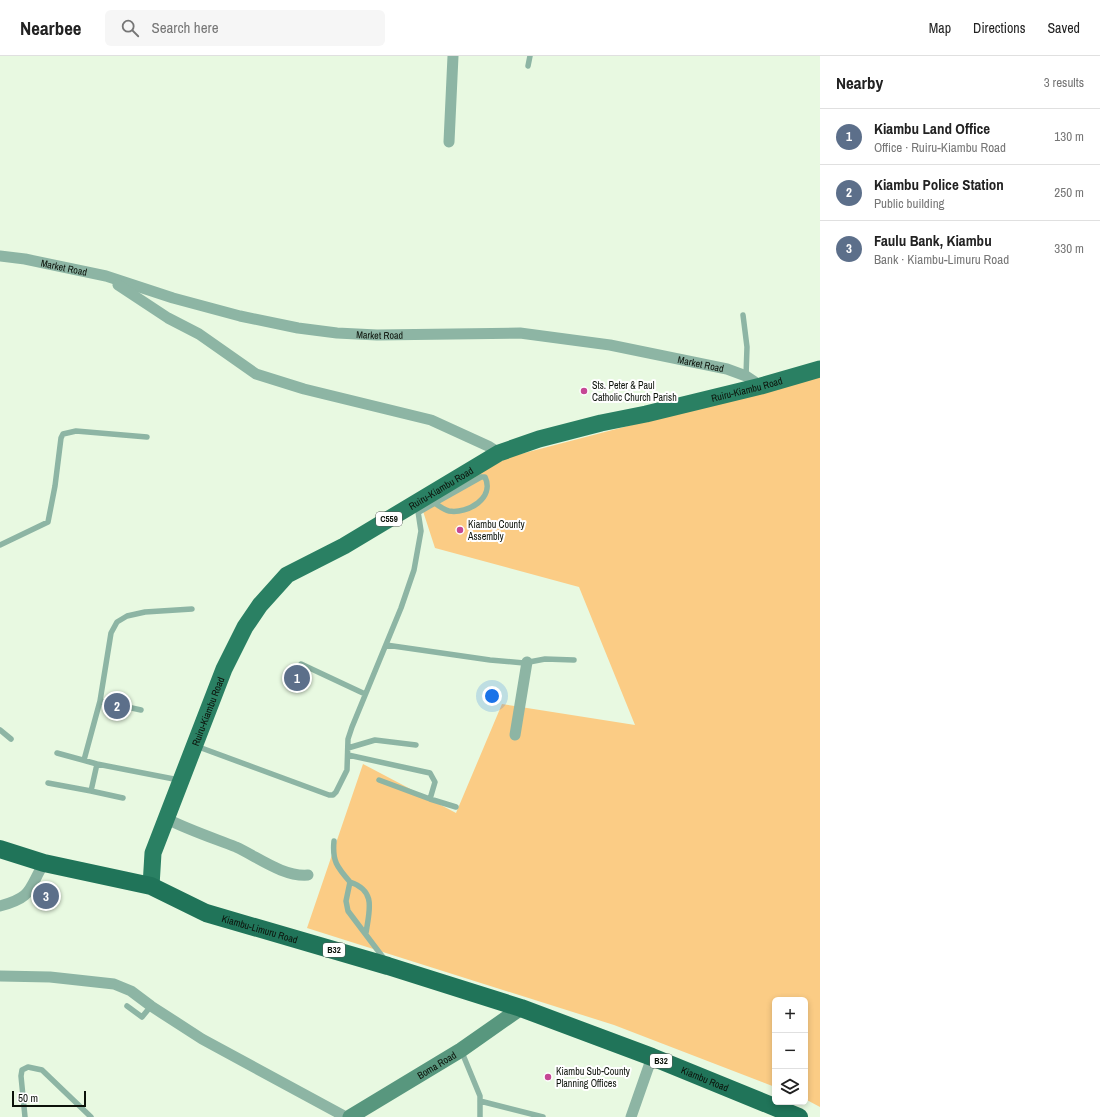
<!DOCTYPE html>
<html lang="en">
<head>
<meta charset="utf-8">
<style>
  :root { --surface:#fff; --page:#f6f6f6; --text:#222; --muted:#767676; --line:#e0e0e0; --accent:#2563eb }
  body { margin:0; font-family:"Archivo Narrow",sans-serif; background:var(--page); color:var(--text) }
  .controls { position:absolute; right:12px; bottom:12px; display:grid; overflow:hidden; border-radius:6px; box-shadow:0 2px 6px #0003 }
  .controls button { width:36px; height:36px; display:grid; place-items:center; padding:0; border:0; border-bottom:1px solid var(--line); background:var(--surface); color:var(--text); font:20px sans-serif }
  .scale { position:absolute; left:12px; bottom:10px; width:74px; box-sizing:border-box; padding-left:4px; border:2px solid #0c120a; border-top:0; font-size:11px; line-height:14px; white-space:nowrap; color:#0c120a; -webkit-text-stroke:3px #fff; paint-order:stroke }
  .you { position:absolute; left:492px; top:640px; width:14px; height:14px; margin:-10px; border:3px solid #fff; border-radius:50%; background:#1a73e8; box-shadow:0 0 0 6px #1a73e833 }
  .badge { display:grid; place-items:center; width:26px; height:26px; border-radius:50%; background:var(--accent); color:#fff; font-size:13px; font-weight:700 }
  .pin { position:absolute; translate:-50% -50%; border:2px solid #fff; box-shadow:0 1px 4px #0006 }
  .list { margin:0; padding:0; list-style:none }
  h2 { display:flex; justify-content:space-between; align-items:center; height:52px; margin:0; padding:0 16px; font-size:17px }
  h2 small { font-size:13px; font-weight:400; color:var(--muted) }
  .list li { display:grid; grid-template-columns:26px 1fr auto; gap:12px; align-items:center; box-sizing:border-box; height:56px; padding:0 16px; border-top:1px solid var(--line) }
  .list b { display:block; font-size:15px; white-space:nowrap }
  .list p { margin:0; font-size:13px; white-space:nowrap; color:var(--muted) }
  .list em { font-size:13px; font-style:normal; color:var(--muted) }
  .icon { flex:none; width:22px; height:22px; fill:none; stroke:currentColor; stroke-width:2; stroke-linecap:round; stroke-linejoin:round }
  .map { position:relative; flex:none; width:820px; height:1061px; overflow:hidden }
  header { display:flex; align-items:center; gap:24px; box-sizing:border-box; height:56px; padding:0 20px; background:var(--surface); border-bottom:1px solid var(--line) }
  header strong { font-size:19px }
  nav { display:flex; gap:22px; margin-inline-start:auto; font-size:14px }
  .search { width:280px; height:36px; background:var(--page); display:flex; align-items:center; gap:10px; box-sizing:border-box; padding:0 14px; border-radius:6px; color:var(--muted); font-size:15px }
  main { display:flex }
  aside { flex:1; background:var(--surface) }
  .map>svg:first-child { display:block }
  .green { fill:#fbcc85 }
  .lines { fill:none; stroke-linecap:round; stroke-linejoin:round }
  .service { stroke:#8db5a4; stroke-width:5.5 }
  .minor { stroke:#8db5a4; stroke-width:11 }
  .secondary { stroke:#58977e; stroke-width:15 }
  .primary { stroke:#2a8063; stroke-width:17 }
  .trunk { stroke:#207459; stroke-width:18 }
  .poi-dot { fill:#c54794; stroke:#fff; stroke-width:1.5 }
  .labels { text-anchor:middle; stroke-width:4; stroke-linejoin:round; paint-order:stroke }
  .shield { fill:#fff; stroke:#555954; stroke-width:1 }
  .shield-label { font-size:9px; font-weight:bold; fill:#0c120a }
  .street-label { font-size:10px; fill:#0c120a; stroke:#fff }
  .poi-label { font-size:10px; fill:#0c120a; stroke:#fff; text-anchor:start }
</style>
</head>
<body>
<header>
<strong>Nearbee</strong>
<div class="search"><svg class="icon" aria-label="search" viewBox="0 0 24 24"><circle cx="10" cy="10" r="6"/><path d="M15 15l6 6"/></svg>Search here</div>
<nav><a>Map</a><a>Directions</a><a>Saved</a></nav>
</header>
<main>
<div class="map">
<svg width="820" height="1061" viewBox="0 0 820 1061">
  <rect width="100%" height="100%" fill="#e8f9e1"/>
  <path class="green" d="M820 320V1051L805 1043V944H775V1031L614 969 307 872 363 708 456 757 502 648 635 669 579 531 435 492 421 449 509 401Z"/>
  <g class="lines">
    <path class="service" d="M528 10 530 0
      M743 259 747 291 746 320
      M419 456 481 421H485C495 442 468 458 449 455 444 454 439 450 435 447
      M0 489 48 466 55 430 61 382 63 378 76 375 147 381
      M386 589 490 604 524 607 545 603 574 604
      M301 608 365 638
      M100 645 141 654
      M0 674 11 683
      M196 690 329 739H333L336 736 347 714 348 683 352 671 401 552 414 514 421 475 417 449
      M348 692 375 684 416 689
      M57 697 97 708 179 724
      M348 699 430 717 435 726 430 743 456 751
      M84 704 100 645 111 577 117 566 127 560 145 556 192 553
      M97 708 91 735 123 742
      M379 724 430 743
      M48 727 91 735
      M334 785C332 805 337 811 350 826L346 845 348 855 385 904
      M350 826C377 835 369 855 366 877
      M127 950 142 961 151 950
      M461 994 480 1040V1061
      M480 1045 543 1061
      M25 1061 21 1020 22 1014 28 1011 42 1014 91 1061"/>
    <g class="minor">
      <path d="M449 86 453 0"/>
      <path id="s1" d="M0 200 25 203 106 220 173 242 240 260 298 272 337 277 377 279 520 277 610 289 727 313 746 320 761 330"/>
      <path d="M118 229 168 262 199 278 256 318 304 333 431 364 488 390 499 397"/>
      <path d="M515 679 527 606"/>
      <path d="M167 763C189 774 213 782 236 791 258 801 283 821 308 819"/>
      <path d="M0 850C33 841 28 834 44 807"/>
      <path d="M0 920 50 921 114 928 131 935 151 950 202 983 346 1061"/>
      <path d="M631 1061 652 1001"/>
    </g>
    <path class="secondary" id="s2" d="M350 1061 461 994 521 952"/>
    <path class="primary" id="s3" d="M151 830 153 797 224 613 245 571 260 549 287 519 344 490 499 397 539 383 601 367 646 358 761 330 820 313"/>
    <path class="trunk" id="s4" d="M0 793 44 807 151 830 206 857 388 910 521 952 652 1001 799 1061"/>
  </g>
  <g class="poi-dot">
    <circle cx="584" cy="335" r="4"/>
    <circle cx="460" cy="474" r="4"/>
    <circle cx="548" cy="1021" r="4"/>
  </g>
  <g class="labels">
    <g class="shield">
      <rect x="376" y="456" width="26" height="14" rx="3"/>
      <rect x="323" y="887" width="22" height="14" rx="3"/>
      <rect x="650" y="998" width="22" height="14" rx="3"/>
    </g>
    <g class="shield-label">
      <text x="389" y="466">C559</text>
      <text x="334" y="897">B32</text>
      <text x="661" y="1008">B32</text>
    </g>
    <g class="street-label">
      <text dy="4" stroke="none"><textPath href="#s1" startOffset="65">Market Road</textPath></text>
      <text dy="4" stroke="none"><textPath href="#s1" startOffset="389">Market Road</textPath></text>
      <text dy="4" stroke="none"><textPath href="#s1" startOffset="713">Market Road</textPath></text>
      <text dy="4" stroke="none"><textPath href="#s3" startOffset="845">Ruiru-Kiambu Road</textPath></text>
      <text dy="4" stroke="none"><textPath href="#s3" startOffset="521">Ruiru-Kiambu Road</textPath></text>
      <text dy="4" stroke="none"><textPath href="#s3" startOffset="185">Ruiru-Kiambu Road</textPath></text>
      <text dy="4" stroke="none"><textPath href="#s4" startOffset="273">Kiambu-Limuru Road</textPath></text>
      <text dy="4" stroke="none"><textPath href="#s2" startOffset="101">Boma Road</textPath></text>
      <text dy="4" stroke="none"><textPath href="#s4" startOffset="743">Kiambu Road</textPath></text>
    </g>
    <g class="poi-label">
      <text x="592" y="333">Sts. Peter &amp; Paul<tspan x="592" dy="12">Catholic Church Parish</tspan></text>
      <text x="468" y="472">Kiambu County<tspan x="468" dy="12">Assembly</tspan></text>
      <text x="556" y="1019">Kiambu Sub-County<tspan x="556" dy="12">Planning Offices</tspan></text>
    </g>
  </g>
</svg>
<div class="controls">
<button>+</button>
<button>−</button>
<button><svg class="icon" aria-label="layers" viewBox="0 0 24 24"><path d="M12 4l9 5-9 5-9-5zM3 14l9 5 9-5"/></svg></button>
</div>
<div class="scale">50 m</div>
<div class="you"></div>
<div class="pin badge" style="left:297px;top:622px;background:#5c6f8a">1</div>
<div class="pin badge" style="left:117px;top:650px;background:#5c6f8a">2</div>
<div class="pin badge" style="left:46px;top:840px;background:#5c6f8a">3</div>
</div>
<aside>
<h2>Nearby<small>3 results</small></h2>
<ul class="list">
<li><span class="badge" style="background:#5c6f8a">1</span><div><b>Kiambu Land Office</b><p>Office · Ruiru-Kiambu Road</p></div><em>130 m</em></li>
<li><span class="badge" style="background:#5c6f8a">2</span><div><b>Kiambu Police Station</b><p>Public building</p></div><em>250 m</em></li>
<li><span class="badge" style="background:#5c6f8a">3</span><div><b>Faulu Bank, Kiambu</b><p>Bank · Kiambu-Limuru Road</p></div><em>330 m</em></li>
</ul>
</aside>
</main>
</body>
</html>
